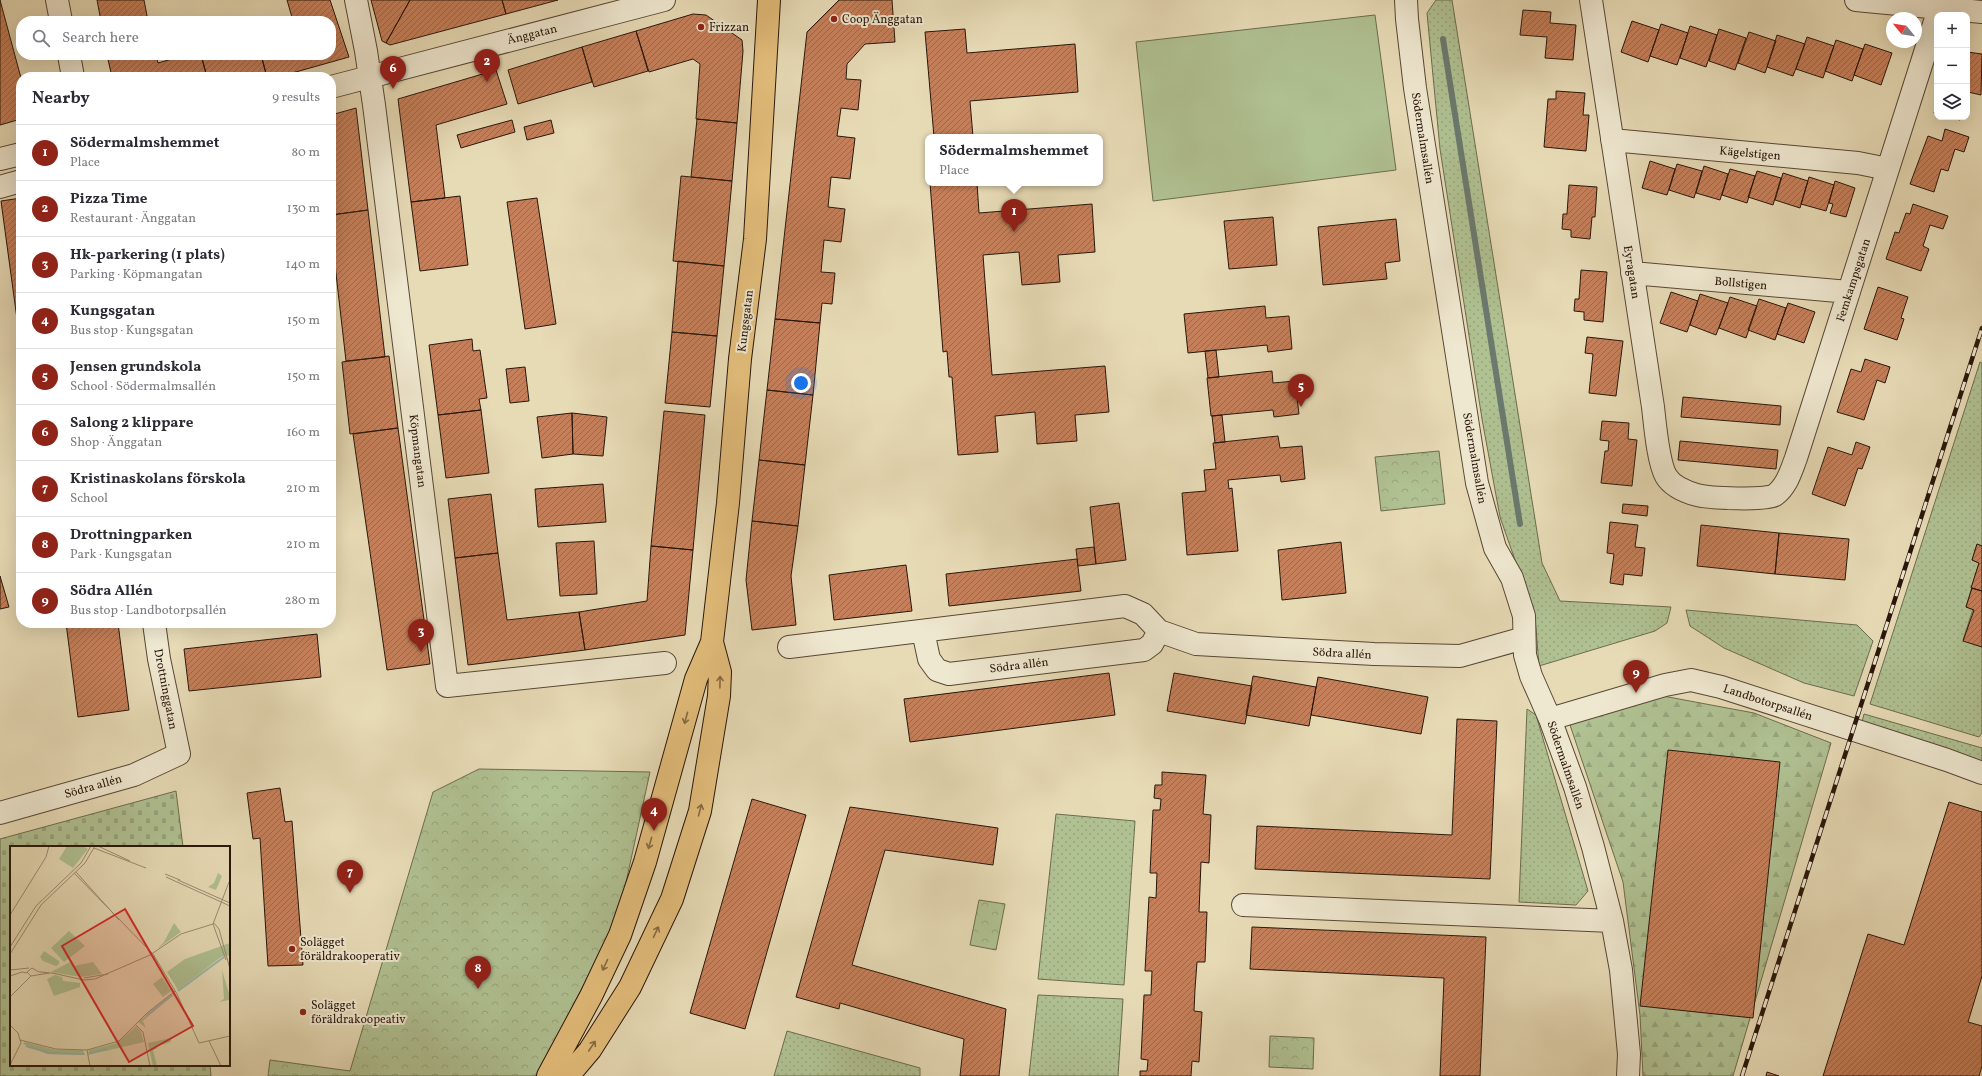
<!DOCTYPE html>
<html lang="en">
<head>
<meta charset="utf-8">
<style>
  :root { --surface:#fff; --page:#f2f2f3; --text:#2b2b33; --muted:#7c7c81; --line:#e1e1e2; --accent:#8f2418 }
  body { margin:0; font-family:Vollkorn,serif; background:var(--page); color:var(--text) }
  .controls { position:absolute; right:12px; top:12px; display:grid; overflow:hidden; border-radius:8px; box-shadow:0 4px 16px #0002 }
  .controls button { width:36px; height:36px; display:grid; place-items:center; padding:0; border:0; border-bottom:1px solid var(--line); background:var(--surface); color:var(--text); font:20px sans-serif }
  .compass { position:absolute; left:1886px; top:12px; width:36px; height:36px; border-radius:50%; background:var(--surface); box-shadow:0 4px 16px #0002; rotate:300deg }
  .you { position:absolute; left:801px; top:383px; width:14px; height:14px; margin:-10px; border:3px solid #fff; border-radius:50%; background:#1a73e8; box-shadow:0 0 0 6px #1a73e833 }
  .badge { display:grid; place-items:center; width:26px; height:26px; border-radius:50%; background:var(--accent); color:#fff; font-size:13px; font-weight:700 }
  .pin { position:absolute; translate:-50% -33px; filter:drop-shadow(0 1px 2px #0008) }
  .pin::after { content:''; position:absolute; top:21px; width:14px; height:12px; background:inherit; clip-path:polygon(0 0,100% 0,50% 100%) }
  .popup { position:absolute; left:925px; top:134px; width:178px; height:52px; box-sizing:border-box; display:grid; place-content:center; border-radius:8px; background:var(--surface); filter:drop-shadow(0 1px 3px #0005); font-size:13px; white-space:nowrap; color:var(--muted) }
  .popup b { font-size:15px; color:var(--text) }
  .popup::after { content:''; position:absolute; left:50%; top:100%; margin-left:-8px; border:8px solid transparent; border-top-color:var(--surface) }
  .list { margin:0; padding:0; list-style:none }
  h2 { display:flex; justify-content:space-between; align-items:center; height:52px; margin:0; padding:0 16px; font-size:17px }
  h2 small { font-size:13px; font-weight:400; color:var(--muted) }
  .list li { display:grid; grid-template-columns:26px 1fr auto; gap:12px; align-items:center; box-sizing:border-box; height:56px; padding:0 16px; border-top:1px solid var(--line) }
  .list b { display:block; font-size:15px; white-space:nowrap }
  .list p { margin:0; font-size:13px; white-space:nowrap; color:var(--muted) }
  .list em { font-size:13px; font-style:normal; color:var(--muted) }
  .icon { flex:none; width:22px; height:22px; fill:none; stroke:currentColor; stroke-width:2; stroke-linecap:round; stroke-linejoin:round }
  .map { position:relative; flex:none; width:1982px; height:1076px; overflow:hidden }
  .search { position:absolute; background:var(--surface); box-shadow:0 4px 16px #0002; left:16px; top:16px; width:320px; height:44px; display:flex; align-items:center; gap:10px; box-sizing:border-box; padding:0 14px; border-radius:16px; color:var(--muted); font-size:15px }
  .panel { position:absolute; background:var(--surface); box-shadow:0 4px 16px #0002; left:16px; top:72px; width:320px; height:556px; border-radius:16px }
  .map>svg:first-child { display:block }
  .grass { fill:url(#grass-dots); stroke:#6c6c4e }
  .forest { fill:url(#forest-firs); stroke:#6c6c4e }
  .cemetery { fill:url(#cemetery-stones); stroke:#6c6c4e }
  .park { fill:url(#park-crowns); stroke:#6c6c4e }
  .pitch { fill:#b0c192; stroke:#6c6c4e }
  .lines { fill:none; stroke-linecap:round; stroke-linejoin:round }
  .stream { stroke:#6b796e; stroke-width:6 }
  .building { fill:url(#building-hatch); stroke:#29160a }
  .minor-casing { stroke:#584735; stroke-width:24 }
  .major-casing { stroke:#29160a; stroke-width:24 }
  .minor { stroke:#efe8d0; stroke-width:22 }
  .major { stroke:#e4be7b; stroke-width:22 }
  .rail-casing { stroke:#29160a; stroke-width:4.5 }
  .rail { stroke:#efe8d0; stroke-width:3; stroke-dasharray:9; stroke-linecap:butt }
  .oneway { stroke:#866a42 }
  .poi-dot { fill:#8f2418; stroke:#efe8d0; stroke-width:1.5 }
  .labels { text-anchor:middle; stroke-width:4; stroke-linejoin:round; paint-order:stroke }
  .poi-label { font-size:12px; fill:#29160a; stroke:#efe8d0; text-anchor:start }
  .street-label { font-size:12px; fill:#29160a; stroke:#efe8d0 }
  .inset-river { fill:none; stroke:#97bbb0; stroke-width:2 }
  .inset-road { fill:none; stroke:#9b8c71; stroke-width:1 }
  .view { fill:#d62828; fill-opacity:0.15; stroke:#d62828; stroke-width:2 }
  .inset-edge { fill:none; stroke:#29160a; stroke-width:2 }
</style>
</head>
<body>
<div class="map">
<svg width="1982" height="1076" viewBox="0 0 1982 1076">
  <defs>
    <pattern id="grass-dots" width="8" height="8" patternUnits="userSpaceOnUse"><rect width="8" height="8" fill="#b0c192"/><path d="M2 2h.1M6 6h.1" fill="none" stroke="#97a57d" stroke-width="1.8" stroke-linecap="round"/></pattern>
    <pattern id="forest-firs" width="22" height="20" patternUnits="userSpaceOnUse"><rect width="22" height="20" fill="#b0c192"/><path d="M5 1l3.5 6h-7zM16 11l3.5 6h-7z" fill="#97a57d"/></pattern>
    <pattern id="cemetery-stones" width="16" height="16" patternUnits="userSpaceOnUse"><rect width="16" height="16" fill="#b0c192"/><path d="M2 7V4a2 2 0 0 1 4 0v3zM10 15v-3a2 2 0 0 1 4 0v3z" fill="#97a57d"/></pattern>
    <pattern id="park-crowns" width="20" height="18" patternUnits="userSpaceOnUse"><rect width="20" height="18" fill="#b0c192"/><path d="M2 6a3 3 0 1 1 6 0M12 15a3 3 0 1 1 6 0" fill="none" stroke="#97a57d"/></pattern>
    <pattern id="building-hatch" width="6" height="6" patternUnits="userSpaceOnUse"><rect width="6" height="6" fill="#c5805b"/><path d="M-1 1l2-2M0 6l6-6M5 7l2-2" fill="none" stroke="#a06849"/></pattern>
  </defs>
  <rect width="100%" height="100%" fill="#e7dbb6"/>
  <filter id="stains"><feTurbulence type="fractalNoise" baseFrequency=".005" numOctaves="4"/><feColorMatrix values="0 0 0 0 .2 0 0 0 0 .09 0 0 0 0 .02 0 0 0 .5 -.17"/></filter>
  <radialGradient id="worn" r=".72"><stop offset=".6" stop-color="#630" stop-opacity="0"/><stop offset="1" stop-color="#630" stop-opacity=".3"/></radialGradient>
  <path class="grass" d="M1436 0H1452L1542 563 1560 601 1671 607 1667 623 1655 631 1539 666 1536 628 1529 600 1500 517 1482 419 1440 149 1427 13Z
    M1980 362 1982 363V546L1977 544 1972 560 1979 563 1966 607 1973 609 1963 640 1982 647V733L1979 737 1870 704Z
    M1686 610 1857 625 1873 641 1854 696 1804 683 1724 648 1690 626Z
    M1527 709 1536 715 1588 891 1576 905 1519 902Z
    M1864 714 1982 748V761L1862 722Z
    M1056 814 1135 821 1124 985 1038 979Z
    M1038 995 1123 999 1118 1076H1029Z
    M787 1031 920 1068V1076H774Z"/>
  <path class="forest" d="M1663 696 1754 713 1831 743 1733 1076H1643L1640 1015 1623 882 1569 722Z"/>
  <path class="cemetery" d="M176 791 183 847H11V1065H210L211 1076H0V839Z"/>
  <path class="park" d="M1439 451 1445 504 1381 511 1375 457Z
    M479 769 650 772 618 919 540 1069 535 1076H268L270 1060 350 1071 433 792Z
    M979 900 1005 904 996 950 970 945Z
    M1270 1036 1314 1038 1313 1069 1269 1067Z"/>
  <path class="pitch" d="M1375 15 1396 170 1153 201 1136 42Z"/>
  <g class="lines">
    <path class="stream" d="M1443 39 1520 524"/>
  </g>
  <path class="building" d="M0 0 21 78V119L0 125Z
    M97 0H144L148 21H101Z
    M287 0H330L349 57 278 77H267L261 55H331V21H293Z
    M371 0H410L386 43 382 41Z
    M410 0H502L506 14 390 45 386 43Z
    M502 0H558L506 14Z
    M839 0H892L895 42 865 44 847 64 846 79 861 80 858 110 841 108 837 136 855 138 850 179 831 177 828 207 845 209 841 242 824 240 821 272 835 273 832 304 822 303 820 323 775 319 807 32Z
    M1523 10 1551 12 1550 23 1576 25 1573 60 1545 58 1547 37 1520 35Z
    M693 14 706 15 742 40 743 51 737 123 696 119 700 64 693 59 649 72 636 31Z
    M1632 21 1659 30 1648 62 1621 52Z
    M1661 24 1688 33 1677 65 1650 56Z
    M1690 26 1717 35 1706 67 1680 58Z
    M965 29 967 53 1075 44 1078 92 970 101 973 137H934L925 32Z
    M1719 29 1746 38 1735 70 1709 61Z
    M636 31 648 71 594 87 582 47Z
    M1749 32 1776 41 1765 73 1738 63Z
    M1777 35 1805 44 1793 76 1767 67Z
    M1807 37 1834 46 1823 78 1796 69Z
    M1836 40 1863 49 1852 81 1825 71Z
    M1865 44 1892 53 1881 85 1854 75Z
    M582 47 592 82 518 104 508 70Z
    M1967 52 1982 54 1981 95 1968 92 1967 96Z
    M107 55H156L158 63 186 55H201L207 77H112Z
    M201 55H261L267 77H207Z
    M496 70 507 104 436 125 445 198 411 202 398 99Z
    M1556 91 1585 93 1583 115H1589L1586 151 1544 147 1548 99H1556Z
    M1937 102V114L1934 113Z
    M356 108 368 210 331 215V115Z
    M1949 117H1960V120Z
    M697 119 737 123 732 181 691 177Z
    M512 120 515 132 461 148 457 135Z
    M551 120 554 133 527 140 524 127Z
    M1945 129 1969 137 1964 152 1955 149 1948 171 1941 169 1934 192 1910 184 1928 136 1942 141Z
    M1650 161 1675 169 1667 195 1642 188Z
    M1677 164 1702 171 1694 198 1669 190Z
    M1704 166 1728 174 1720 200 1696 193Z
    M1730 169 1755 176 1747 203 1722 195Z
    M1757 171 1781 178 1773 205 1748 197Z
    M1783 173 1808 181 1800 208 1775 200Z
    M681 176 732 181 724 266 673 261Z
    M1809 177 1834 185 1826 211 1801 204Z
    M1835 181 1855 188 1846 217 1830 213 1833 204 1829 203Z
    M930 183H977L979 213 1092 204 1095 252 1058 255 1060 282 1022 285 1019 252 983 255 992 375 1105 366 1109 412 1075 415 1077 441 1037 444 1035 412 995 416 998 452 958 455 952 377H949L947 351 943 352Z
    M1569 185 1597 187 1595 217H1592L1590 239 1571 237V230L1562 229 1563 214H1567Z
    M460 196 468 265 420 271 411 202Z
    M21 198V319H17L1 201Z
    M537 198 556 324 525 329 507 202Z
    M1913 204 1948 216 1943 229 1930 225 1923 246 1929 249 1921 271 1886 259 1895 232 1899 233 1906 213 1910 214Z
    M368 210 385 357 346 361 331 230V215Z
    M1273 217 1277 265 1229 269 1224 221Z
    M1396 219 1400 261 1385 263 1387 279 1323 285 1318 227Z
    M678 261 724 266 717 336 672 332Z
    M1581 270 1607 272 1603 322 1584 320V312L1574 311 1575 299H1579Z
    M1878 287 1908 297 1901 318 1904 319 1897 340 1864 329Z
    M1671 292 1698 301 1687 332 1660 323Z
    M1700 294 1728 303 1716 335 1690 325Z
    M1730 297 1757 306 1746 338 1719 328Z
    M1759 299 1786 308 1775 340 1748 330Z
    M1788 303 1815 312 1804 343 1777 334Z
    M1265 306 1266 318 1289 316 1292 349 1268 352 1267 345 1188 353 1184 314Z
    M775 319 820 323 813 395 767 390Z
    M672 332 717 336 710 407 665 403Z
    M1587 337 1623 341 1616 396 1589 393 1593 354 1585 353Z
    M472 339 473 351 480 350 487 398 479 399 481 410 438 415 429 345Z
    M1216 350 1219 377 1208 378 1205 351Z
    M389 356 398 428 350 434 342 362Z
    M1865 359 1890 367 1885 383 1877 380 1864 420 1837 412 1851 369 1861 372Z
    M525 367 529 401 510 403 506 369Z
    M1272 371 1273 383 1295 381 1299 414 1274 417 1273 410 1211 416 1207 378Z
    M767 390 813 395 805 465 759 460Z
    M1683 397 1781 406 1780 425 1681 417Z
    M481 410 489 473 446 478 438 415Z
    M664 411 705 415 693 550 651 546Z
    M572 413 607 417 603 456 573 454Z
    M572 413 573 454 542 458 537 417Z
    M1222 415 1225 442 1215 443 1212 416Z
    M1602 421 1629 423 1628 439 1637 440 1632 486 1601 483 1605 451H1608L1609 441 1600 440Z
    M398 428 430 664 387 670 353 434Z
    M1278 436 1280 448 1302 446 1305 479 1281 482 1280 475 1228 480 1229 489 1232 488 1238 551 1187 555 1182 493 1206 491 1204 470 1216 469 1213 443Z
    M1680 441 1778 450 1776 469 1678 460Z
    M1856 442 1870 447 1862 469 1858 468 1845 506 1812 494 1828 447 1852 455Z
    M759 460 805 465 798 526 752 521Z
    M603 484 606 522 538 527 535 489Z
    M491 494 498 553 455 558 448 499Z
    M1119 503 1126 560 1096 564 1090 507Z
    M1623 504 1648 506 1647 516 1622 513Z
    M752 521 798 526 791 576 796 625 752 630 746 580Z
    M1610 522 1638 525 1635 547 1645 548 1642 576 1624 574 1623 585 1610 583 1614 554 1607 553Z
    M1701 525 1779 533 1775 574 1697 566Z
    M1779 533 1849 539 1845 580 1775 574Z
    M594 541 597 594 560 596 556 543Z
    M1341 542 1346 593 1282 600 1278 550Z
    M1977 544 1982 546V591L1971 588 1979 563 1972 560Z
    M651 546 693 550 685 635 585 650 579 612 647 601Z
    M1094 547 1096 564 1078 566 1076 549Z
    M498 553 507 620 579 612 585 650 468 665 455 558Z
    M1077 559 1081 591 949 606 946 574Z
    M906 565 912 611 834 620 829 575Z
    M0 576 9 607 0 609Z
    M1972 588 1982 591V647L1963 641 1974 610 1966 607Z
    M66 623H118L129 710 78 717Z
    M317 634 321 677 189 691 184 649Z
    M1109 673 1115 715 910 742 904 699Z
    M1174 673 1252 686 1245 724 1167 711Z
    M1253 676 1316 687 1309 726 1246 715Z
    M1318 677 1428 697 1421 734 1311 715Z
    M1457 719 1497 721 1490 879 1255 869 1257 826 1452 835Z
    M1668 750 1780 762 1753 1018 1640 1006Z
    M1162 772 1206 775 1203 814 1211 815 1209 863 1201 862 1199 912H1207L1205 962H1197L1195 989 1194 1011 1202 1012 1199 1062 1192 1061 1191 1076H1140V1071H1147L1148 1060 1141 1059 1144 995H1151L1152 971H1145L1149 897 1156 898 1157 873H1150L1153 810H1160L1161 799 1154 798 1155 785H1162Z
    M280 788 285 822 292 821 303 965 268 966 260 838 253 839 247 793Z
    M752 799 806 815 745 1029 690 1013Z
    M1949 802 1982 812V976L1968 1022 1982 1026V1066L1979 1076H1823L1868 934 1904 945Z
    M850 807 998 828 993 865 885 850 852 965 1006 1009 999 1076H960L964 1039 840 1003 839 1009 796 997Z
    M1252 927 1486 937 1480 1076H1440L1444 978 1250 969Z
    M1767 1072 1779 1076H1766Z"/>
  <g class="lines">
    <defs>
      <path id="minor" d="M57 0 61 21
        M356 0 366 51 374 105 447 686 665 663
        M1406 0 1407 19 1415 88 1477 483 1495 548 1512 578 1524 616 1525 655 1531 676 1550 719 1575 787 1593 847 1612 921 1621 970 1629 1054 1628 1076
        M1591 0 1653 407C1655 424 1658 462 1666 476 1672 486 1686 492 1697 495 1708 498 1767 501 1775 495 1787 486 1791 471 1796 458L1937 15
        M1856 0 1982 12
        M69 55 73 77
        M331 87 664 0
        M1612 140 1858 163 1888 169
        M0 159 21 154
        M0 187 21 181
        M1632 273 1849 292
        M923 631 929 659 937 670 949 674 1144 650 1152 644 1159 631
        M789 647 1125 606 1143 614 1159 631 1196 644 1374 654 1460 656 1524 638
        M1550 719 1665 685 1691 680 1721 687 1947 760 1982 773
        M0 813 134 775 179 754 159 659 154 623
        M1243 905 1612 921"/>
      <path id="major" d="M548 1076 591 996 620 935 645 862 696 679 712 642 728 503 740 359 755 239 769 0
        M568 1076 590 1050 630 987 672 899 700 811 719 696 720 672 712 642"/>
    </defs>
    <use href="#minor" class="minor-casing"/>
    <use href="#major" class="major-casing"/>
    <use href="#minor" class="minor"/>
    <use href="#major" class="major"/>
    <defs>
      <path id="rail" d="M1742 1076 1982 328"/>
    </defs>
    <use href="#rail" class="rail-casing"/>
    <use href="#rail" class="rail"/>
  </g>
  <defs><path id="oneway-shaft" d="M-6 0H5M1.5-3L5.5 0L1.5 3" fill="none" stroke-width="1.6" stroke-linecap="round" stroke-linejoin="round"/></defs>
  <g class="oneway">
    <use href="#oneway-shaft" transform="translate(720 682) rotate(-89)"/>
    <use href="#oneway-shaft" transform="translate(686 718) rotate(105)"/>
    <use href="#oneway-shaft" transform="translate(700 810) rotate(-76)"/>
    <use href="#oneway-shaft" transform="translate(650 843) rotate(106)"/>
    <use href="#oneway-shaft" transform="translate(656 932) rotate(-65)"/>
    <use href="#oneway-shaft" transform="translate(605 965) rotate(115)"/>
    <use href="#oneway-shaft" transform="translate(592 1046) rotate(-56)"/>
  </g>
  <g class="poi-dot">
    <circle cx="834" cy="19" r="4"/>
    <circle cx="701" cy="27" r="4"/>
    <circle cx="292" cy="949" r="4"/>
    <circle cx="303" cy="1012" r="4"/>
  </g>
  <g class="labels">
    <g class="poi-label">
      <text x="842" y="23">Coop Änggatan</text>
      <text x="709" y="31">Frizzan</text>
      <text x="300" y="946">Solägget<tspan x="300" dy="14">föräldrakooperativ</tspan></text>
      <text x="311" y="1009">Solägget<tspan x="311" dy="14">föräldrakoopeativ</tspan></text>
    </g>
    <g class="street-label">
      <text transform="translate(532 34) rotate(-14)" y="4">Änggatan</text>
      <text transform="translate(1423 138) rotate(81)" y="4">Södermalmsallén</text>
      <text transform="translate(1750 153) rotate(5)" y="4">Kägelstigen</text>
      <text transform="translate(1632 272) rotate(81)" y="4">Eyragatan</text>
      <text transform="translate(1853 280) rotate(-72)" y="4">Femkampsgatan</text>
      <text transform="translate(1741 283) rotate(5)" y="4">Bollstigen</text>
      <text transform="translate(745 321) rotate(-83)" y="4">Kungsgatan</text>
      <text transform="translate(418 451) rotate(83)" y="4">Köpmangatan</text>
      <text transform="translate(1475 458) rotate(80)" y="4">Södermalmsallén</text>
      <text transform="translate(1342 653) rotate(3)" y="4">Södra allén</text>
      <text transform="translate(1019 665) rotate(-7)" y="4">Södra allén</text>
      <text transform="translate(166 689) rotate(79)" y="4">Drottninggatan</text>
      <text transform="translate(1768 702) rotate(18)" y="4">Landbotorpsallén</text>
      <text transform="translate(1566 765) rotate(71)" y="4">Södermalmsallén</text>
      <text transform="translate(93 786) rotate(-16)" y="4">Södra allén</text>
    </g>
  </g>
  <g transform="translate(10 846)">
    <rect width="220" height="220" fill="#e7dbb6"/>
    <path d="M163 148H165L135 173 133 175 136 182 128 176ZM161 192V196L144 201 148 202 143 204 147 220H143L138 197Z" fill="#b0c192"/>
    <path d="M126 180 131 185 134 196 78 209 79 204 107 197ZM15 196 46 204H73L75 209 37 208 13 198Z" fill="#b0c192"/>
    <path d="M59 85 75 100 54 116 41 102Z" fill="#b0c192"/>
    <path d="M57 0H73L78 3 63 22 49 13ZM208 27 212 30 206 44 198 41 204 37ZM164 77 171 86 147 103 154 96ZM220 97V109L211 111 168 144 157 126 175 113ZM62 115 64 120 83 116 92 128 71 131 41 126ZM212 124 220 151 219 154 209 156 214 153ZM45 129 52 131 53 135 70 137V141L44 150 37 133Z" fill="#b0c192"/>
    <path d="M34 105 49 115V118L46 120 33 115 30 111ZM152 131 161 145 153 151 143 138Z" fill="#b0c192"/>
    <path class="inset-river" d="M168 145 214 111M136 170 162 149M16 200 40 207 74 208M79 207 97 203"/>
    <path class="inset-road" d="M88 0 120 15M84 2 136 22M66 26 109 74M64 27 143 108 167 148 189 197 220 190M155 28 170 34M156 31 220 60M168 34 220 57M0 69 36 11 39 0M204 77 209 83 220 123M203 78 216 114M0 101 26 60 71 17 81 0M0 108 31 59 75 17 85 0M0 124 19 122M39 127 21 130 17 126 22 122 29 126H32L39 127H42L74 134 85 133 140 109 171 88 203 78 219 36M0 130 12 126 17 127M74 132 98 128M0 151 21 130M0 179 8 187 11 197 0 219M126 179 133 186 140 220M10 194 46 203 77 204M199 195 211 220M77 204 109 195 137 167 165 145M77 204 80 220"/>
    <path class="view" d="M115 63 183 180 119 216 52 100Z"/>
    <rect width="220" height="220" class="inset-edge"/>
  </g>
  <rect width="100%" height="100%" filter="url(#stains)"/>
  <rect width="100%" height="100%" fill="url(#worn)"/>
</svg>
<div class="controls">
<button>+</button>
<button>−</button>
<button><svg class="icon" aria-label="layers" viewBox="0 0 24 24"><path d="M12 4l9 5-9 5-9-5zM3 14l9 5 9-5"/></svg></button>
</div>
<svg class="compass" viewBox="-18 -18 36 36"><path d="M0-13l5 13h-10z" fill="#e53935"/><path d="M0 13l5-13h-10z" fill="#7c7c81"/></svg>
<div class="you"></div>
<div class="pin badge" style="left:1014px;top:232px">1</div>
<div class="popup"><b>Södermalmshemmet</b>Place</div>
<div class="pin badge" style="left:487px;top:82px">2</div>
<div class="pin badge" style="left:421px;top:652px">3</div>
<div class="pin badge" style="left:654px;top:831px">4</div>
<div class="pin badge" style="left:1301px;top:407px">5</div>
<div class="pin badge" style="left:393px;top:89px">6</div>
<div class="pin badge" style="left:350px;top:893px">7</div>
<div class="pin badge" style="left:478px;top:989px">8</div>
<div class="pin badge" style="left:1636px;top:693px">9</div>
<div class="search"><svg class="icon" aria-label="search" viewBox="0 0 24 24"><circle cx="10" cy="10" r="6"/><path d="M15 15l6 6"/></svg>Search here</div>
<section class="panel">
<h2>Nearby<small>9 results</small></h2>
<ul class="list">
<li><span class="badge">1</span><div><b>Södermalmshemmet</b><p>Place</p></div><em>80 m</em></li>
<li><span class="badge">2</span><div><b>Pizza Time</b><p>Restaurant · Änggatan</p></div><em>130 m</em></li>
<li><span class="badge">3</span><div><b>Hk-parkering (1 plats)</b><p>Parking · Köpmangatan</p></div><em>140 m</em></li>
<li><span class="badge">4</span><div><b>Kungsgatan</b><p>Bus stop · Kungsgatan</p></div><em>150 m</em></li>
<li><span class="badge">5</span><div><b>Jensen grundskola</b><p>School · Södermalmsallén</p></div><em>150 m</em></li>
<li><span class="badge">6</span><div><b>Salong 2 klippare</b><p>Shop · Änggatan</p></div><em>160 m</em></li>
<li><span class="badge">7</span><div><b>Kristinaskolans förskola</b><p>School</p></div><em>210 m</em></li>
<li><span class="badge">8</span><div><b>Drottningparken</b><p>Park · Kungsgatan</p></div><em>210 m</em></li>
<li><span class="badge">9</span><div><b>Södra Allén</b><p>Bus stop · Landbotorpsallén</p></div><em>280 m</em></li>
</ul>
</section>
</div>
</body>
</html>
